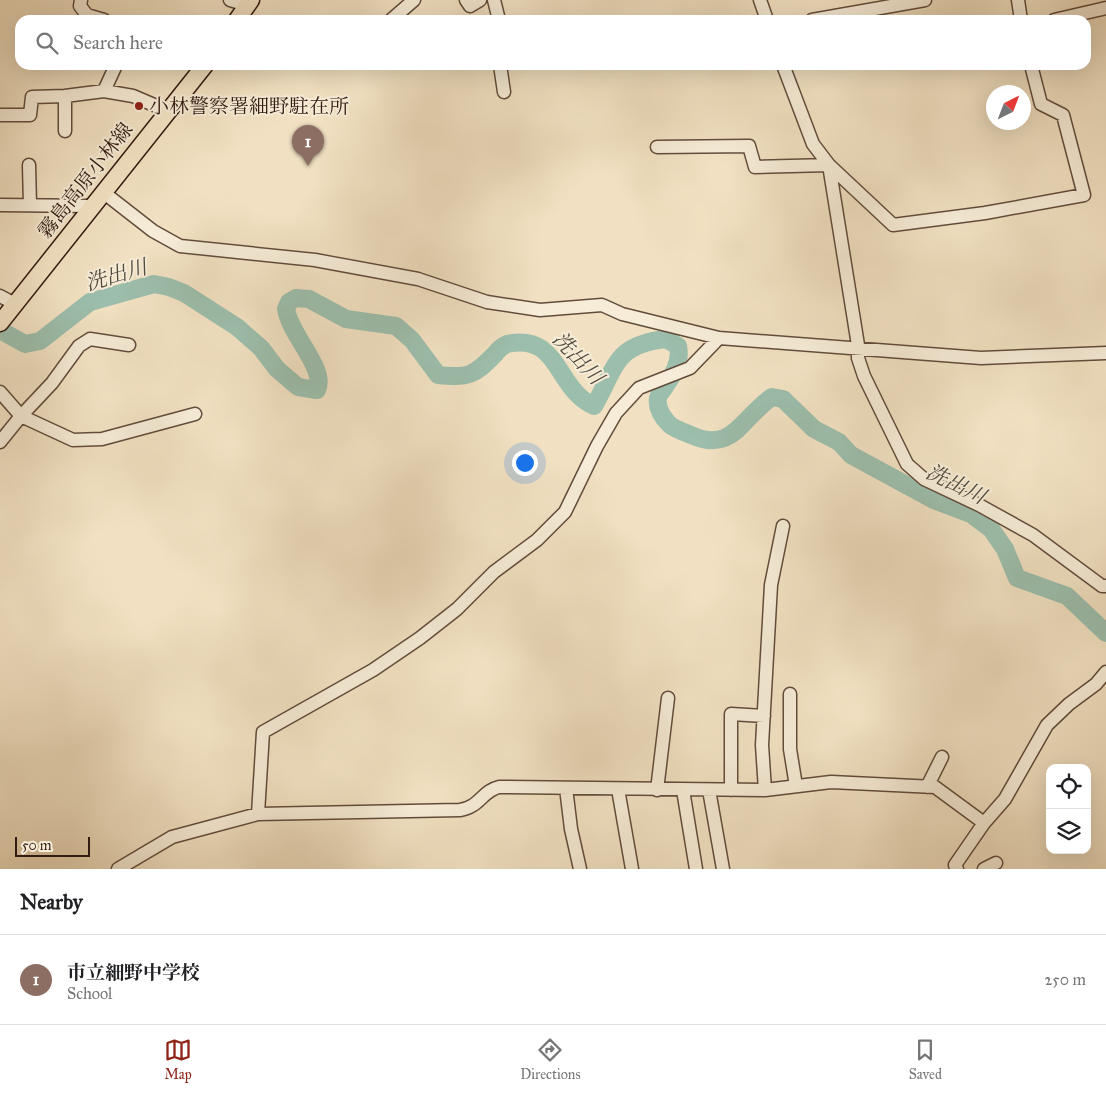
<!DOCTYPE html>
<html lang="en">
<head>
<meta charset="utf-8">
<style>
  :root { --surface:#fff; --page:#f6f6f6; --text:#202124; --muted:#757577; --line:#e0e0e0; --accent:#8f2418 }
  body { margin:0; font-family:"IM FELL Great Primer","Noto Serif JP",serif; background:var(--page); color:var(--text) }
  .controls { position:absolute; right:15px; bottom:15px; display:grid; overflow:hidden; border-radius:10px; box-shadow:0 5px 20px #0002 }
  .controls button { width:45px; height:45px; display:grid; place-items:center; padding:0; border:0; border-bottom:1px solid var(--line); background:var(--surface); color:var(--text); font:25px sans-serif }
  .compass { position:absolute; left:986px; top:85px; width:45px; height:45px; border-radius:50%; background:var(--surface); box-shadow:0 5px 20px #0002; rotate:42deg }
  .scale { position:absolute; left:15px; bottom:12px; width:75px; box-sizing:border-box; padding-left:5px; border:2px solid #321b10; border-top:0; font-size:14px; line-height:18px; white-space:nowrap; color:#321b10; -webkit-text-stroke:4px #f6ecd7; paint-order:stroke }
  .you { position:absolute; left:524px; top:462px; width:18px; height:18px; margin:-12px; border:4px solid #fff; border-radius:50%; background:#1a73e8; box-shadow:0 0 0 8px #1a73e833 }
  .badge { display:grid; place-items:center; width:32px; height:32px; border-radius:50%; background:var(--accent); color:#fff; font-size:16px; font-weight:700 }
  .pin { position:absolute; translate:-50% -41px; filter:drop-shadow(0 1px 2px #0008) }
  .pin::after { content:''; position:absolute; top:26px; width:18px; height:15px; background:inherit; clip-path:polygon(0 0,100% 0,50% 100%) }
  .list { margin:0; padding:0; list-style:none }
  h2 { display:flex; justify-content:space-between; align-items:center; height:65px; margin:0; padding:0 20px; font-size:21px }
  h2 small { font-size:16px; font-weight:400; color:var(--muted) }
  .list li { display:grid; grid-template-columns:32px 1fr auto; gap:15px; align-items:center; box-sizing:border-box; height:90px; padding:0 20px; border-top:1px solid var(--line) }
  .list b { display:block; font-size:19px; white-space:nowrap }
  .list p { margin:0; font-size:16px; white-space:nowrap; color:var(--muted) }
  .list em { font-size:16px; font-style:normal; color:var(--muted) }
  .icon { flex:none; width:28px; height:28px; fill:none; stroke:currentColor; stroke-width:2; stroke-linecap:round; stroke-linejoin:round }
  .map { position:relative; flex:none; width:1106px; height:869px; overflow:hidden }
  .search { position:absolute; background:var(--surface); box-shadow:0 5px 20px #0002; left:15px; right:15px; top:15px; height:55px; display:flex; align-items:center; gap:12px; box-sizing:border-box; padding:0 18px; border-radius:15px; color:var(--muted); font-size:19px }
  .sheet { height:155px; background:var(--surface) }
  nav { display:flex; justify-content:space-around; align-items:center; box-sizing:border-box; height:70px; border-top:1px solid var(--line); background:var(--surface); font-size:14px; color:var(--muted) }
  nav a { display:grid; justify-items:center; gap:2px }
  nav .on { color:var(--accent) }
  .map>svg:first-child { display:block }
  .lines { fill:none; stroke-linecap:round; stroke-linejoin:round }
  .river { stroke:#9cbeac; stroke-width:18 }
  .minor-casing { stroke:#624c3c; stroke-width:15 }
  .major-casing { stroke:#321b10; stroke-width:19 }
  .minor { stroke:#f6ecd7; stroke-width:12 }
  .major { stroke:#f1e1c2; stroke-width:16 }
  .poi-dot { fill:#8f2418; stroke:#f6ecd7; stroke-width:2 }
  .labels { text-anchor:middle; stroke-width:4; stroke-linejoin:round; paint-order:stroke }
  .poi-label { font-size:20px; fill:#321b10; stroke:#f6ecd7; text-anchor:start }
  .street-label { font-size:20px; fill:#321b10; stroke:#f6ecd7 }
  .water-label { font-size:21px; font-style:italic; fill:#524c3f; stroke:#f6ecd7 }
</style>
</head>
<body>
<div class="map">
<svg width="1106" height="869" viewBox="0 0 1106 869">
  <rect width="100%" height="100%" fill="#f1e1c2"/>
  <filter id="stains"><feTurbulence type="fractalNoise" baseFrequency=".004" numOctaves="4"/><feColorMatrix values="0 0 0 0 .2 0 0 0 0 .09 0 0 0 0 .02 0 0 0 .5 -.17"/></filter>
  <radialGradient id="worn" r=".72"><stop offset=".6" stop-color="#630" stop-opacity="0"/><stop offset="1" stop-color="#630" stop-opacity=".3"/></radialGradient>
  <g class="lines">
    <path class="river" d="M0 330 25 344 40 341 90 302 154 284 169 287 184 293 237 327 261 348 277 369 298 387 317 390C327 369 290 335 286 309L289 302 296 298 309 299 346 319 396 326 412 340 438 375C468 378 474 376 495 354 498 350 502 346 507 344 560 332 555 389 594 406 617 366 614 345 666 339L678 346C681 359 674 374 666 385 664 389 659 394 658 398 656 409 663 418 670 425 675 429 684 432 691 435 733 454 741 418 772 397L783 399 814 429 839 442 851 455 934 500 971 514 991 529 1005 549 1017 578 1067 596 1106 633"/>
    <defs>
      <path id="minor" d="M81 0 80 6 87 15 104 20
        M230 0 247 5
        M466 0 470 6 480 0
        M494 0 499 20
        M760 0 767 20
        M1018 0 1021 20
        M391 20 414 0
        M812 20 925 0
        M1054 20 1106 8
        M116 65 104 91 133 96 168 111
        M500 65 504 92
        M783 65 813 144 829 165 893 225 985 213 1084 195 1063 115 1041 104 1031 65
        M0 115H30L32 97 65 96
        M65 131V96L104 91
        M657 147 749 146 755 167 829 165
        M29 165 30 205
        M829 165 858 345V358L864 376 907 464 924 479 979 505 1033 535 1102 586H1106
        M103 192 153 231 180 246 315 260 418 279 487 302 540 310 602 305 622 314 719 338
        M0 205 92 206
        M0 296 15 304
        M129 345 90 339 79 346 52 383 21 416 73 440 102 439 195 414
        M0 392 21 416 0 442
        M790 694V749L796 786
        M927 787 942 757
        M566 788 571 829 580 869
        M618 789 632 869
        M657 790 668 698
        M683 790 696 869
        M709 790 723 869
        M731 790V714L764 716
        M765 790 762 745 771 585 783 526
        M258 814 263 732 373 670 420 638 457 609 494 572 537 540 565 512 597 446 616 413 639 388 690 368 719 338 981 358 1106 353
        M118 869 172 837 258 814 460 810C480 807 482 791 499 787L765 790 831 782 935 787 984 823
        M957 869 955 865 984 823 1005 799 1047 725 1069 704 1096 684 1106 672
        M984 869 996 863"/>
      <path id="major" d="M237 20 251 0
        M0 323 205 65"/>
    </defs>
    <use href="#minor" class="minor-casing"/>
    <use href="#major" class="major-casing"/>
    <use href="#minor" class="minor"/>
    <use href="#major" class="major"/>
  </g>
  <circle class="poi-dot" cx="139" cy="106" r="5"/>
  <g class="labels">
    <g class="poi-label">
      <text x="149" y="113">小林警察署細野駐在所</text>
    </g>
    <g class="street-label">
      <text transform="translate(85 180) rotate(-52)" y="7">霧島高原小林線</text>
    </g>
    <g class="water-label">
      <text transform="translate(116 275) rotate(-16)" y="7">洗出川</text>
      <text transform="translate(578 358) rotate(47)" y="7">洗出川</text>
      <text transform="translate(956 484) rotate(26)" y="7">洗出川</text>
    </g>
  </g>
  <rect width="100%" height="100%" filter="url(#stains)"/>
  <rect width="100%" height="100%" fill="url(#worn)"/>
</svg>
<div class="controls">
<button><svg class="icon" aria-label="locate" viewBox="0 0 24 24"><circle cx="12" cy="12" r="6"/><path d="M12 2v4M12 18v4M2 12h4M18 12h4"/></svg></button>
<button><svg class="icon" aria-label="layers" viewBox="0 0 24 24"><path d="M12 4l9 5-9 5-9-5zM3 14l9 5 9-5"/></svg></button>
</div>
<svg class="compass" viewBox="-18 -18 36 36"><path d="M0-13l5 13h-10z" fill="#e53935"/><path d="M0 13l5-13h-10z" fill="#757577"/></svg>
<div class="scale">50 m</div>
<div class="you"></div>
<div class="pin badge" style="left:308px;top:166px;background:#8d6e63">1</div>
<div class="search"><svg class="icon" aria-label="search" viewBox="0 0 24 24"><circle cx="10" cy="10" r="6"/><path d="M15 15l6 6"/></svg>Search here</div>
</div>
<section class="sheet">
<h2>Nearby<small></small></h2>
<ul class="list">
<li><span class="badge" style="background:#8d6e63">1</span><div><b>市立細野中学校</b><p>School</p></div><em>250 m</em></li>
</ul>
</section>
<nav>
<a class="on"><svg class="icon" aria-label="map" viewBox="0 0 24 24"><path d="M3 6l6-2 6 2 6-2v14l-6 2-6-2-6 2zM9 4v14M15 6v14"/></svg>Map</a>
<a><svg class="icon" aria-label="directions" viewBox="0 0 24 24"><path d="M12 3l9 9-9 9-9-9zM9 14v-3h6M13 9l2 2-2 2"/></svg>Directions</a>
<a><svg class="icon" aria-label="saved" viewBox="0 0 24 24"><path d="M7 4h10v16l-5-4-5 4z"/></svg>Saved</a>
</nav>
</body>
</html>
